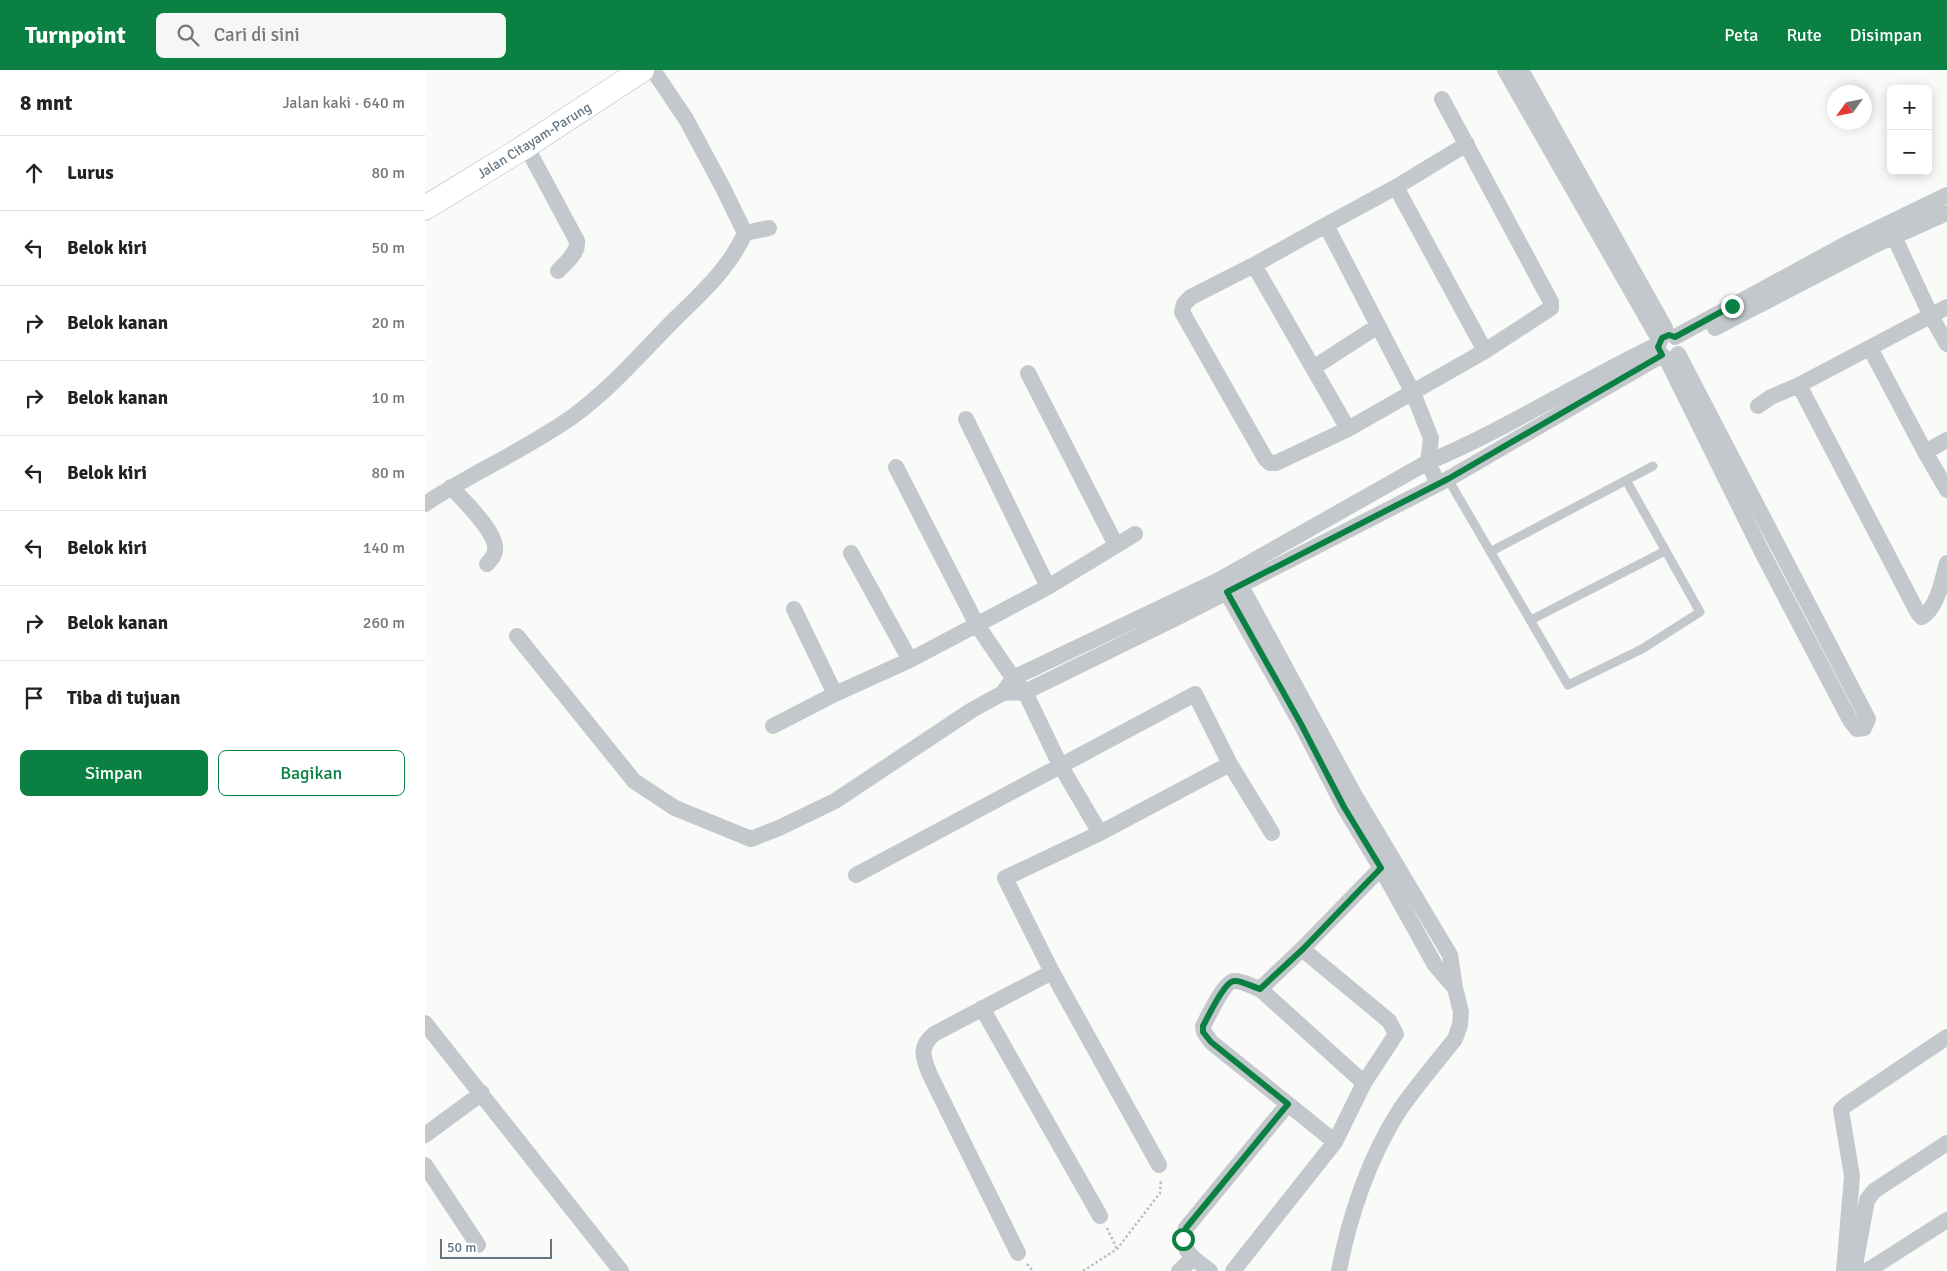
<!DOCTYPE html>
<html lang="id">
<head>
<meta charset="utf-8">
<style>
  :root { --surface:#fff; --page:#f6f6f6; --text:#222; --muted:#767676; --line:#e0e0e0; --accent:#0b8043 }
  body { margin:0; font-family:Signika,sans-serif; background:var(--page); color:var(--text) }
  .controls { position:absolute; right:15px; top:15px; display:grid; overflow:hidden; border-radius:8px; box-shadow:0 2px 12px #0003 }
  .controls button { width:45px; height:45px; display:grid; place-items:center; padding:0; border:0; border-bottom:1px solid var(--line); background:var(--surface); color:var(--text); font:25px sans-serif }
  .compass { position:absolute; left:1402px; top:15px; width:45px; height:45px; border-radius:50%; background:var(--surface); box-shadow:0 2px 12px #0003; rotate:237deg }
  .scale { position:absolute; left:15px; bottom:12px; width:112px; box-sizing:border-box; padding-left:5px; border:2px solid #657683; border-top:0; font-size:14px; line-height:18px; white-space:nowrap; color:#657683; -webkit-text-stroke:4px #fff; paint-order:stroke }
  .stop { position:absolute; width:15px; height:15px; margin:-11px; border:4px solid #0b8043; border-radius:50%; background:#fff }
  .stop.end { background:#0b8043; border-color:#fff; box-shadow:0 1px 5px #0008 }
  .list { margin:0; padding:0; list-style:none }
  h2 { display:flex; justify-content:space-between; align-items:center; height:65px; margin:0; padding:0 20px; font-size:21px }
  h2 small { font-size:16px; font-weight:400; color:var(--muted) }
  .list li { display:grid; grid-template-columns:32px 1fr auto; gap:15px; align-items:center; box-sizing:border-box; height:75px; padding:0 20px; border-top:1px solid var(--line) }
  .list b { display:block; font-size:19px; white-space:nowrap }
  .list em { font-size:16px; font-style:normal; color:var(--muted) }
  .actions { display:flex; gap:10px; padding:15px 20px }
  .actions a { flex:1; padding:11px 0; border:1px solid var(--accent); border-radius:8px; text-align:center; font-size:18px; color:var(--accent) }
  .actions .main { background:var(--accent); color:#fff }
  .icon { flex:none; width:28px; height:28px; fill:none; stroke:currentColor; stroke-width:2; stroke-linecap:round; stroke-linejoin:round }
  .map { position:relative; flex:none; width:1522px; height:1201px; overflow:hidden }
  header { display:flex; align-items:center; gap:30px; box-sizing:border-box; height:70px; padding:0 25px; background:var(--accent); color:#fff }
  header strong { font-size:24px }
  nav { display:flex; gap:28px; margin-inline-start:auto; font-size:18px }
  .search { width:350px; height:45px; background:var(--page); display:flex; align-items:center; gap:12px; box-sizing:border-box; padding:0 18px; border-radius:8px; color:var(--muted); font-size:19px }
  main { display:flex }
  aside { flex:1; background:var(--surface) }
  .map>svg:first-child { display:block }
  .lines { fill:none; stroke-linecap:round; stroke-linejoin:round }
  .secondary-casing { stroke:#b3babf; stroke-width:25 }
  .path { stroke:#bbbfc2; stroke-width:2.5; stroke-dasharray:2.5 2.5; stroke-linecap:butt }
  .lane { stroke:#c3c8cc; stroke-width:9 }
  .street { stroke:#c3c8cc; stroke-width:16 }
  .secondary { stroke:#fff; stroke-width:24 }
  .route { stroke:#0b8043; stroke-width:6 }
  .labels { text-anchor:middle; stroke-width:5; stroke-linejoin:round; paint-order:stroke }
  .street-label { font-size:14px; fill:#657683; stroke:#fff }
</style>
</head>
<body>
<header>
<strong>Turnpoint</strong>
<div class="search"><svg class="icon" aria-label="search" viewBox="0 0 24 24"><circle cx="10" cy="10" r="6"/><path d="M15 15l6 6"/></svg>Cari di sini</div>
<nav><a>Peta</a><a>Rute</a><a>Disimpan</a></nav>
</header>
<main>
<aside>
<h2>8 mnt<small>Jalan kaki · 640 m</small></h2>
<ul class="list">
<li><svg class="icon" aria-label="ahead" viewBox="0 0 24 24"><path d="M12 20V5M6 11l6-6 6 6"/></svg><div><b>Lurus</b></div><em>80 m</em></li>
<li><svg class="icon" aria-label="left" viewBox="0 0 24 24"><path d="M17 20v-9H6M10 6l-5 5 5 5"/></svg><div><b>Belok kiri</b></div><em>50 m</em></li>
<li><svg class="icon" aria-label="right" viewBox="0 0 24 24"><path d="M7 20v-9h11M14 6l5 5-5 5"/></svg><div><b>Belok kanan</b></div><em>20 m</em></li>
<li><svg class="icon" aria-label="right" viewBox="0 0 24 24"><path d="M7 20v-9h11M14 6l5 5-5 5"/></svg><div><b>Belok kanan</b></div><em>10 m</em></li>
<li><svg class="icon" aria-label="left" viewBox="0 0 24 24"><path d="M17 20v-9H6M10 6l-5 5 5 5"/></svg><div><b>Belok kiri</b></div><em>80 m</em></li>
<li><svg class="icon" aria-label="left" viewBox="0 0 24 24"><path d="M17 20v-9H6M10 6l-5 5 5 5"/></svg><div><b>Belok kiri</b></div><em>140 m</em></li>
<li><svg class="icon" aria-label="right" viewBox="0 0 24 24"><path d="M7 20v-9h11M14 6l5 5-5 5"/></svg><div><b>Belok kanan</b></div><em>260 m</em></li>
<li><svg class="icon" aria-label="arrive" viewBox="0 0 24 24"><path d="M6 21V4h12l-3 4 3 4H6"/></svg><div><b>Tiba di tujuan</b></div></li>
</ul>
<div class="actions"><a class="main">Simpan</a><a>Bagikan</a></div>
</aside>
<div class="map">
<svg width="1522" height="1201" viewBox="0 0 1522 1201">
  <rect width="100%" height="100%" fill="#fafaf8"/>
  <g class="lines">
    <defs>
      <path id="secondary" d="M0 138 101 76 217 0"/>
    </defs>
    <use href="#secondary" class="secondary-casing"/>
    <path class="path" d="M682 1158 692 1179
      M602 1194 608 1201
      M658 1201 692 1179 735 1123 736 1109"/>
    <path class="lane" d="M1023 409 1143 615 1217 579 1275 542 1201 410
      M1065 482 1228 396
      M1106 550 1240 481"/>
    <path class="street" d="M1080 0 1235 271
      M1096 0 1240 258
      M101 76 152 171C154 183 140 193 133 201
      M971 117 1042 74
      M901 155 829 195 766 227 759 234 757 242 840 388 845 393H851L923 359 1060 281
      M1465 158 1506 246 1522 274
      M320 163 344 158
      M829 195 923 359
      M1290 258 1448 176 1522 143
      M1250 267 1421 174 1522 125
      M1234 274C1156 311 1082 359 1003 392L794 510 588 608 578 623 600 622 755 546 1023 409 1237 285
      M1445 278 1500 382 1522 420
      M1241 288 1339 486 1425 650 1432 659 1439 658 1443 649 1253 284
      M888 298 953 256
      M603 303 691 475
      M1374 315 1493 543 1497 547C1513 537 1517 510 1522 493
      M1333 336 1346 327 1374 315 1522 237
      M541 349 623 517
      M1500 382 1522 370
      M471 397 552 555 588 608 600 622 635 695 675 763
      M1013 414 1003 392 1006 368 988 323 901 155 971 117 1060 281 1126 238V232L1017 29
      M26 417C38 430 73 463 70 481 70 486 65 490 62 494
      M0 434C47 403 100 380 147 347 186 319 217 282 251 248 277 223 305 197 320 163L297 116 261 49 228 0
      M426 483 485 590
      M810 505 929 724 1025 885 1030 918 1036 942 1035 955 1030 969C1011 993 991 1016 974 1041 944 1088 924 1147 914 1201
      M797 514 876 654 919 737 956 798 1010 895 1030 918
      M369 539 410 624 485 590 623 517 710 464
      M92 566 209 711 250 738 326 769 354 758 410 731 547 640 578 623
      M348 656 410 624
      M431 805 770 624 805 694 847 763
      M835 919 939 1013
      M557 938 675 1146
      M0 953 196 1201
      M863 1034 786 972 779 962 778 956C783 947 799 912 809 911 816 910 828 917 835 919L877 879
      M0 1065 57 1023
      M0 1095 53 1175
      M734 1095 627 902 580 808 675 763 805 694
      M593 1183 505 1005C498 987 493 978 509 964L627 902
      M754 1201 768 1188
      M785 1201C768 1188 754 1181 761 1158L863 1034 910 1072
      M808 1201 910 1072 939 1013 971 964 964 951 877 879 956 798
      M1419 1201 1427 1106 1416 1040 1421 1035 1522 967
      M1429 1201 1442 1130 1449 1121 1522 1073
      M1442 1201 1522 1150"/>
    <use href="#secondary" class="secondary"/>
  </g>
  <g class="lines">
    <path class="route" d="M758 1169 761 1158 863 1034 786 972 778 962V956C783 947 799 912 809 911 816 910 828 917 835 919L878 879 956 798 919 737 876 654 802 522 1023 409 1237 285 1233 277 1237 268 1244 265 1250 267 1307 236"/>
  </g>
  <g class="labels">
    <g class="street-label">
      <text transform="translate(109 70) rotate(-32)" y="5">Jalan Citayam-Parung</text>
    </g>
  </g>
</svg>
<div class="controls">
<button>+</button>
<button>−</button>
</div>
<svg class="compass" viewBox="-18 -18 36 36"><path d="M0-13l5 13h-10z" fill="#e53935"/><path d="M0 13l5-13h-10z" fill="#767676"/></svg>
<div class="scale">50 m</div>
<div class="stop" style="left:758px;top:1169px"></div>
<div class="stop end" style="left:1307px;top:236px"></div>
</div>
</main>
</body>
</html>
